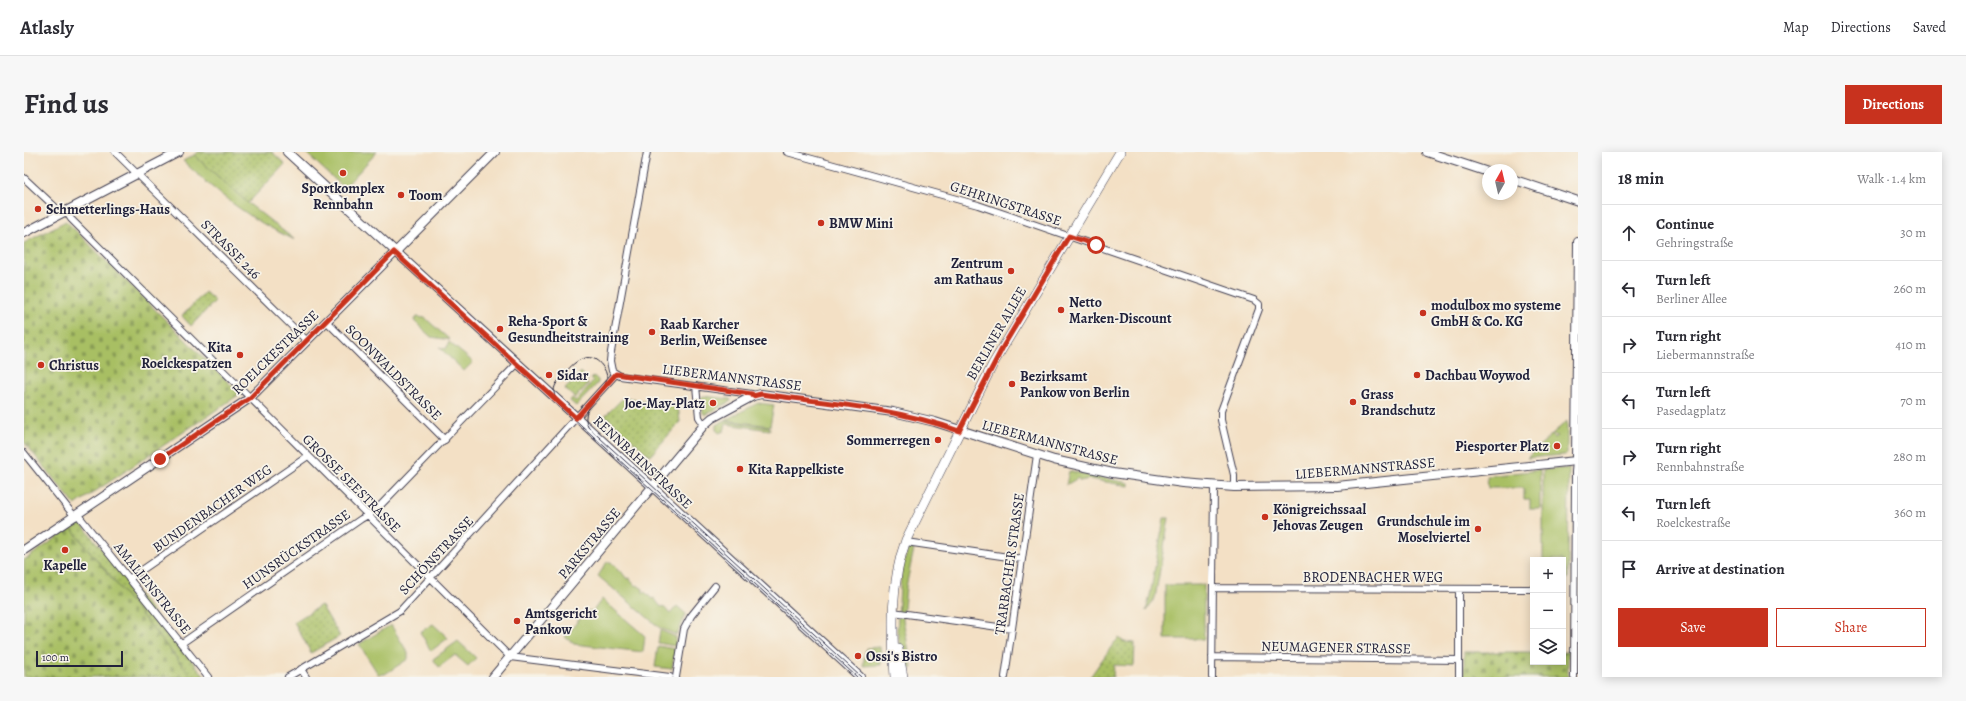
<!DOCTYPE html>
<html lang="en">
<head>
<meta charset="utf-8">
<style>
  :root { --surface:#fff; --page:#f7f7f7; --text:#2b2b33; --muted:#7c7c81; --line:#e1e1e2; --accent:#c8321e }
  body { margin:0; font-family:Alegreya,serif; background:var(--page); color:var(--text) }
  .controls { position:absolute; right:12px; bottom:12px; display:grid; overflow:hidden; border-radius:0px; box-shadow:0 2px 10px #0003 }
  .controls button { width:36px; height:36px; display:grid; place-items:center; padding:0; border:0; border-bottom:1px solid var(--line); background:var(--surface); color:var(--text); font:20px sans-serif }
  .compass { position:absolute; left:1458px; top:12px; width:36px; height:36px; border-radius:50%; background:var(--surface); box-shadow:0 2px 10px #0003; rotate:8deg }
  .scale { position:absolute; left:12px; bottom:10px; width:87px; box-sizing:border-box; padding-left:4px; border:2px solid #22223b; border-top:0; font-size:11px; line-height:14px; white-space:nowrap; color:#22223b; -webkit-text-stroke:3px #f7f3e8; paint-order:stroke }
  .stop { position:absolute; width:12px; height:12px; margin:-9px; border:3px solid #c8321e; border-radius:50%; background:#fff }
  .stop.end { background:#c8321e; border-color:#fff; box-shadow:0 1px 4px #0008 }
  .list { margin:0; padding:0; list-style:none }
  h2 { display:flex; justify-content:space-between; align-items:center; height:52px; margin:0; padding:0 16px; font-size:17px }
  h2 small { font-size:13px; font-weight:400; color:var(--muted) }
  .list li { display:grid; grid-template-columns:26px 1fr auto; gap:12px; align-items:center; box-sizing:border-box; height:56px; padding:0 16px; border-top:1px solid var(--line) }
  .list b { display:block; font-size:15px; white-space:nowrap }
  .list p { margin:0; font-size:13px; white-space:nowrap; color:var(--muted) }
  .list em { font-size:13px; font-style:normal; color:var(--muted) }
  .actions { display:flex; gap:8px; padding:12px 16px }
  .actions a { flex:1; padding:9px 0; border:1px solid var(--accent); border-radius:0px; text-align:center; font-size:14px; color:var(--accent) }
  .actions .main { background:var(--accent); color:#fff }
  .icon { flex:none; width:22px; height:22px; fill:none; stroke:currentColor; stroke-width:2; stroke-linecap:round; stroke-linejoin:round }
  .map { position:relative; flex:none; width:1554px; height:525px; overflow:hidden; border-radius:0px }
  header { display:flex; align-items:center; gap:24px; box-sizing:border-box; height:56px; padding:0 20px; background:var(--surface); border-bottom:1px solid var(--line) }
  header strong { font-size:19px }
  nav { display:flex; gap:22px; margin-inline-start:auto; font-size:14px }
  .intro { display:flex; align-items:center; justify-content:space-between; box-sizing:border-box; height:96px; padding:0 24px }
  h1 { margin:0; font-size:28px }
  .button { padding:10px 18px; border-radius:0px; background:var(--accent); color:#fff; font-size:14px; font-weight:700 }
  main { display:flex; gap:24px; padding:0 24px }
  aside { flex:1; background:var(--surface); border-radius:0px; box-shadow:0 2px 10px #0003 }
  .map>svg:first-child { display:block }
  .grass { fill:#a8bf64; stroke:#657050 }
  .cemetery { fill:url(#cemetery-stones); stroke:#657050 }
  .park { fill:url(#park-dots); stroke:#657050 }
  .lines { fill:none; stroke-linecap:round; stroke-linejoin:round }
  .street-casing { stroke:#413e50; stroke-width:8 }
  .secondary-casing { stroke:#413e50; stroke-width:10 }
  .primary-casing { stroke:#413e50; stroke-width:10 }
  .street { stroke:#fff; stroke-width:6 }
  .secondary { stroke:#fff; stroke-width:8 }
  .primary { stroke:#fff; stroke-width:9 }
  .tram { stroke:#22223b; stroke-width:1 }
  .route { stroke:#c8321e; stroke-width:5 }
  .poi-dot { fill:#c8321e; stroke:#f7f3e8; stroke-width:1.5 }
  .labels { text-anchor:middle; stroke-width:3.5; stroke-linejoin:round; paint-order:stroke }
  .poi-label { font-size:14px; font-weight:bold; fill:#22223b; stroke:#f7f3e8; text-anchor:start }
  .street-label { font-size:14px; fill:#22223b; stroke:#f7f3e8 }
</style>
</head>
<body>
<header>
<strong>Atlasly</strong>
<nav><a>Map</a><a>Directions</a><a>Saved</a></nav>
</header>
<div class="intro"><h1>Find us</h1><a class="button">Directions</a></div>
<main>
<div class="map">
<svg width="1554" height="525" viewBox="0 0 1554 525">
  <defs>
    <pattern id="cemetery-stones" width="16" height="16" patternUnits="userSpaceOnUse"><rect width="16" height="16" fill="#a8bf64"/><path d="M2 7V4a2 2 0 0 1 4 0v3zM10 15v-3a2 2 0 0 1 4 0v3z" fill="#889b54"/></pattern>
    <pattern id="park-dots" width="8" height="8" patternUnits="userSpaceOnUse"><rect width="8" height="8" fill="#a8bf64"/><path d="M2 2h.1M6 6h.1" fill="none" stroke="#889b54" stroke-width="1.8" stroke-linecap="round"/></pattern>
  </defs>
  <rect width="100%" height="100%" fill="#f7f3e8"/>
  <filter id="ink" filterUnits="userSpaceOnUse"><feTurbulence type="fractalNoise" baseFrequency=".025" numOctaves="2"/><feDisplacementMap in="SourceGraphic" scale="8" xChannelSelector="R" yChannelSelector="G"/><feConvolveMatrix kernelMatrix="1 2 1 2 8 2 1 2 1" color-interpolation-filters="sRGB"/></filter>
  <filter id="wash" filterUnits="userSpaceOnUse"><feTurbulence type="fractalNoise" baseFrequency=".012" numOctaves="4" result="noise"/><feDisplacementMap in="SourceGraphic" scale="16" xChannelSelector="R" yChannelSelector="G"/><feGaussianBlur stdDeviation="0.9" result="paint"/><feColorMatrix in="noise" values="0 0 0 0 0 0 0 0 0 0 0 0 0 0 0 0 0 1.4 0 .05"/><feComposite in="paint" operator="in"/></filter>
  <g filter="url(#wash)">
    <rect width="100%" height="100%" fill="#f3e0c5"/>
    <path class="grass" d="M281 0H353L320 36Z
      M170 3 224 51 271 88C226 68 194 42 159 9Z
      M393 165 401 166 426 188 407 185 390 169Z
      M425 190 449 210 440 219 415 195 422 197Z
      M570 224 574 228V231L552 254 546 249 548 246 552 249 569 229 567 227Z
      M679 244 706 247 707 249 681 263 679 261 677 245Z
      M734 251 750 253 746 274 701 268Z
      M699 269 746 275V278L702 272 700 279 695 281 692 278V273Z
      M1543 269V302L1540 303 1503 306 1527 283 1530 286 1533 284 1528 282Z
      M1545 316 1544 426H1539V408H1519V318Z
      M1516 318V357H1506V348H1500V336H1464L1463 324Z
      M1045 319 1105 331V334L1065 327 1056 329 1054 326 1042 333Z
      M1140 366H1145L1131 446 1122 459 1126 443Z
      M884 396 890 397 882 435 879 467 888 516 882 517 873 479 877 422Z
      M583 410H587L593 416 594 419 596 418 603 427 605 426 611 434 613 433 619 437V441L621 440 628 447 630 446 637 455 639 454 646 462 653 454 662 462 653 483 636 476 574 424Z
      M1141 433H1180V487H1141Z
      M578 447 621 484 619 500 550 492 541 485 562 459H569Z
      M409 472 424 486 407 499 396 480Z
      M367 473 384 501V507L361 522H354L335 492Z
      M636 478 652 485 651 494 634 491Z
      M434 489 452 506 444 514 431 503 415 515 409 507Z
      M634 494 651 497 648 517 631 515Z"/>
    <path class="cemetery" d="M42 69 216 242 51 353 0 290V91Z
      M47 376 168 525H0V408Z
      M1440 500H1509V510H1539V500H1544V525H1440Z"/>
    <path class="park" d="M175 0H248L261 12 224 51 170 3Z
      M181 140 191 149 167 174 158 164Z
      M557 220 564 227 562 230 564 232 551 246 541 237Z
      M599 246 654 253 656 270 626 304 581 264Z
      M56 370 181 525H168L47 376Z
      M297 453 316 484 287 501 270 470Z
      M1095 486 1100 490 1111 491 1110 514 1090 513 1089 525H1066L1090 491Z
      M856 495 857 513 839 514 842 496Z"/>
  </g>
  <g filter="url(#ink)">
    <g class="lines">
      <defs>
        <path id="street" d="M91 0 283 189
          M623 0 587 200 586 209 588 219 596 224 728 242 729 244
          M763 0 954 53 1230 148 1235 152V157L1197 259V268L1210 323V335
          M0 26 31 55 36 62
          M42 59 47 67 486 505 646 525
          M302 169 421 288
          M672 234 675 265 680 273
          M0 301 51 365
          M54 363 184 525
          M882 390 998 407
          M105 427 284 304
          M1189 436 1509 437
          M869 460 988 477
          M158 491 337 367 351 359 493 212
          M1188 505 1435 508
          M277 517 282 525
          M264 525 376 459 592 222
          M652 525 660 477 667 464 691 434
          M981 525 1013 303
          M1188 525 1190 334
          M1435 525V437
          M1550 525 1551 320 1552 309 1554 308"/>
        <path id="secondary" d="M263 0 836 525
          M1403 0 1464 20
          M1488 27 1554 49
          M0 81 155 0
          M0 398 226 246 471 0
          M469 525 680 273 688 266 729 244 737 242 869 260 911 270 1030 308 1089 321 1159 331 1210 335 1313 334 1552 309 1554 90"/>
        <path id="primary" d="M874 497 879 525
          M871 525C868 479 866 431 882 388L969 212 1096 0"/>
      </defs>
      <use href="#street" class="street-casing"/>
      <use href="#secondary" class="secondary-casing"/>
      <use href="#primary" class="primary-casing"/>
      <use href="#street" class="street"/>
      <use href="#secondary" class="secondary"/>
      <use href="#primary" class="primary"/>
      <path class="tram" d="M833 525 535 253C532 249 530 245 530 239 530 233 535 228 539 223 549 211 565 195 579 215 596 239 552 249 564 275L837 525"/>
    </g>
  </g>
  <g class="lines" filter="url(#ink)">
    <path class="route" d="M136 307 226 246 370 100 552 266 592 222 728 242 729 244 737 242C804 251 872 256 935 279L980 193 1045 84 1072 93"/>
  </g>
  <g class="poi-dot">
    <circle cx="319" cy="21" r="4"/>
    <circle cx="377" cy="43" r="4"/>
    <circle cx="14" cy="57" r="4"/>
    <circle cx="797" cy="71" r="4"/>
    <circle cx="987" cy="119" r="4"/>
    <circle cx="1037" cy="158" r="4"/>
    <circle cx="1399" cy="161" r="4"/>
    <circle cx="476" cy="177" r="4"/>
    <circle cx="628" cy="180" r="4"/>
    <circle cx="216" cy="203" r="4"/>
    <circle cx="17" cy="213" r="4"/>
    <circle cx="525" cy="223" r="4"/>
    <circle cx="1393" cy="223" r="4"/>
    <circle cx="988" cy="232" r="4"/>
    <circle cx="1329" cy="250" r="4"/>
    <circle cx="689" cy="251" r="4"/>
    <circle cx="914" cy="288" r="4"/>
    <circle cx="1533" cy="294" r="4"/>
    <circle cx="716" cy="317" r="4"/>
    <circle cx="1241" cy="365" r="4"/>
    <circle cx="1454" cy="377" r="4"/>
    <circle cx="41" cy="398" r="4"/>
    <circle cx="493" cy="469" r="4"/>
    <circle cx="834" cy="504" r="4"/>
  </g>
  <g class="labels">
    <g class="poi-label">
      <text x="319" y="41" text-anchor="middle">Sportkomplex<tspan x="319" dy="16">Rennbahn</tspan></text>
      <text x="385" y="48">Toom</text>
      <text x="22" y="62">Schmetterlings-Haus</text>
      <text x="805" y="76">BMW Mini</text>
      <text x="979" y="116" text-anchor="end">Zentrum<tspan x="979" dy="16">am Rathaus</tspan></text>
      <text x="1045" y="155">Netto<tspan x="1045" dy="16">Marken-Discount</tspan></text>
      <text x="1407" y="158">modulbox mo systeme<tspan x="1407" dy="16">GmbH &amp; Co. KG</tspan></text>
      <text x="484" y="174">Reha-Sport &amp;<tspan x="484" dy="16">Gesundheitstraining</tspan></text>
      <text x="636" y="177">Raab Karcher<tspan x="636" dy="16">Berlin, Weißensee</tspan></text>
      <text x="208" y="200" text-anchor="end">Kita<tspan x="208" dy="16">Roelckespatzen</tspan></text>
      <text x="25" y="218">Christus</text>
      <text x="533" y="228">Sidar</text>
      <text x="1401" y="228">Dachbau Woywod</text>
      <text x="996" y="229">Bezirksamt<tspan x="996" dy="16">Pankow von Berlin</tspan></text>
      <text x="1337" y="247">Grass<tspan x="1337" dy="16">Brandschutz</tspan></text>
      <text x="681" y="256" text-anchor="end">Joe-May-Platz</text>
      <text x="906" y="293" text-anchor="end">Sommerregen</text>
      <text x="1525" y="299" text-anchor="end">Piesporter Platz</text>
      <text x="724" y="322">Kita Rappelkiste</text>
      <text x="1249" y="362">Königreichssaal<tspan x="1249" dy="16">Jehovas Zeugen</tspan></text>
      <text x="1446" y="374" text-anchor="end">Grundschule im<tspan x="1446" dy="16">Moselviertel</tspan></text>
      <text x="41" y="418" text-anchor="middle">Kapelle</text>
      <text x="501" y="466">Amtsgericht<tspan x="501" dy="16">Pankow</tspan></text>
      <text x="842" y="509">Ossi's Bistro</text>
    </g>
    <g class="street-label">
      <text transform="translate(982 51) rotate(18)" y="5">GEHRINGSTRASSE</text>
      <text transform="translate(207 97) rotate(45)" y="5">STRASSE 246</text>
      <text transform="translate(972 181) rotate(-60)" y="5">BERLINER ALLEE</text>
      <text transform="translate(251 200) rotate(-44)" y="5">ROELCKESTRASSE</text>
      <text transform="translate(370 220) rotate(45)" y="5">SOONWALDSTRASSE</text>
      <text transform="translate(708 225) rotate(7)" y="5">LIEBERMANNSTRASSE</text>
      <text transform="translate(1026 290) rotate(15)" y="5">LIEBERMANNSTRASSE</text>
      <text transform="translate(619 310) rotate(43)" y="5">RENNBAHNSTRASSE</text>
      <text transform="translate(1341 316) rotate(-5)" y="5">LIEBERMANNSTRASSE</text>
      <text transform="translate(328 331) rotate(45)" y="5">GROSSE SEESTRASSE</text>
      <text transform="translate(188 356) rotate(-35)" y="5">BUNDENBACHER WEG</text>
      <text transform="translate(565 391) rotate(-50)" y="5">PARKSTRASSE</text>
      <text transform="translate(272 397) rotate(-35)" y="5">HUNSRÜCKSTRASSE</text>
      <text transform="translate(412 403) rotate(-47)" y="5">SCHÖNSTRASSE</text>
      <text transform="translate(985 412) rotate(-82)" y="5">TRARBACHER STRASSE</text>
      <text x="1349" y="430">BRODENBACHER WEG</text>
      <text transform="translate(129 436) rotate(51)" y="5">AMALIENSTRASSE</text>
      <text transform="translate(1312 495) rotate(1)" y="5">NEUMAGENER STRASSE</text>
    </g>
  </g>
</svg>
<div class="controls">
<button>+</button>
<button>−</button>
<button><svg class="icon" aria-label="layers" viewBox="0 0 24 24"><path d="M12 4l9 5-9 5-9-5zM3 14l9 5 9-5"/></svg></button>
</div>
<svg class="compass" viewBox="-18 -18 36 36"><path d="M0-13l5 13h-10z" fill="#e53935"/><path d="M0 13l5-13h-10z" fill="#7c7c81"/></svg>
<div class="scale">100 m</div>
<div class="stop" style="left:1072px;top:93px"></div>
<div class="stop end" style="left:136px;top:307px"></div>
</div>
<aside>
<h2>18 min<small>Walk · 1.4 km</small></h2>
<ul class="list">
<li><svg class="icon" aria-label="ahead" viewBox="0 0 24 24"><path d="M12 20V5M6 11l6-6 6 6"/></svg><div><b>Continue</b><p>Gehringstraße</p></div><em>30 m</em></li>
<li><svg class="icon" aria-label="left" viewBox="0 0 24 24"><path d="M17 20v-9H6M10 6l-5 5 5 5"/></svg><div><b>Turn left</b><p>Berliner Allee</p></div><em>260 m</em></li>
<li><svg class="icon" aria-label="right" viewBox="0 0 24 24"><path d="M7 20v-9h11M14 6l5 5-5 5"/></svg><div><b>Turn right</b><p>Liebermannstraße</p></div><em>410 m</em></li>
<li><svg class="icon" aria-label="left" viewBox="0 0 24 24"><path d="M17 20v-9H6M10 6l-5 5 5 5"/></svg><div><b>Turn left</b><p>Pasedagplatz</p></div><em>70 m</em></li>
<li><svg class="icon" aria-label="right" viewBox="0 0 24 24"><path d="M7 20v-9h11M14 6l5 5-5 5"/></svg><div><b>Turn right</b><p>Rennbahnstraße</p></div><em>280 m</em></li>
<li><svg class="icon" aria-label="left" viewBox="0 0 24 24"><path d="M17 20v-9H6M10 6l-5 5 5 5"/></svg><div><b>Turn left</b><p>Roelckestraße</p></div><em>360 m</em></li>
<li><svg class="icon" aria-label="arrive" viewBox="0 0 24 24"><path d="M6 21V4h12l-3 4 3 4H6"/></svg><div><b>Arrive at destination</b></div></li>
</ul>
<div class="actions"><a class="main">Save</a><a>Share</a></div>
</aside>
</main>
</body>
</html>
